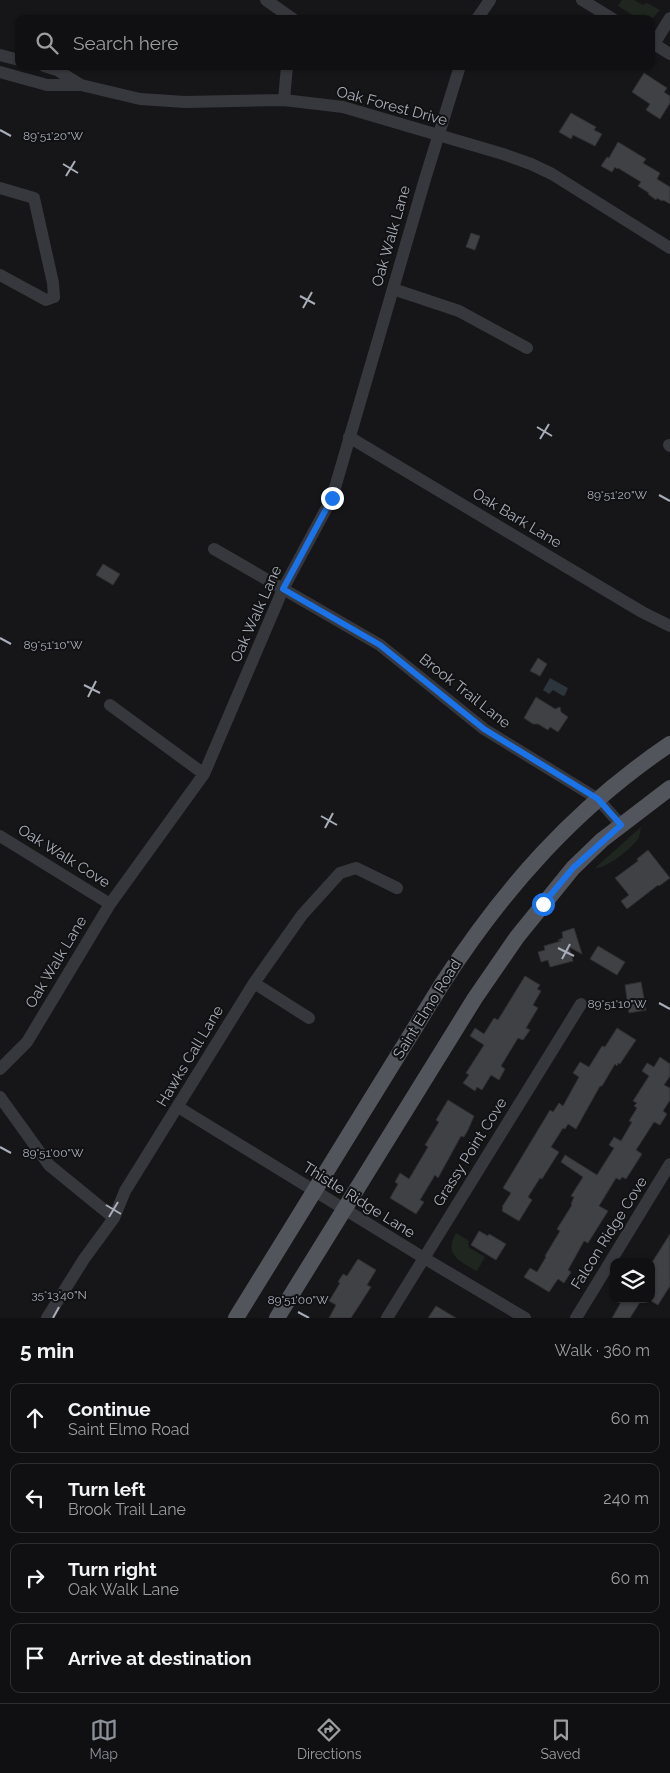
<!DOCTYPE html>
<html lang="en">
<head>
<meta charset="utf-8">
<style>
  :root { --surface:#101012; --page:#19191b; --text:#f1f3f6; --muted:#9c9d9f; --line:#303032; --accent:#8c9099 }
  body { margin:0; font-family:Raleway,sans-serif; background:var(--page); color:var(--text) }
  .controls { position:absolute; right:15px; bottom:15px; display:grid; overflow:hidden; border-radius:10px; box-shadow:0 1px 4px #0004 }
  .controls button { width:45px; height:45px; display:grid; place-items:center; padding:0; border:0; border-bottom:1px solid var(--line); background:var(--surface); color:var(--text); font:25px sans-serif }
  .stop { position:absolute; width:15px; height:15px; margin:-11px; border:4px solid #1a73e8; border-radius:50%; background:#fff }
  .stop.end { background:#1a73e8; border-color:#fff; box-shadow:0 1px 5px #0008 }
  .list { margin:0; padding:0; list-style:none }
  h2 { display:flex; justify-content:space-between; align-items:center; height:65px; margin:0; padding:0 20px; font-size:21px }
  h2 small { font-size:16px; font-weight:400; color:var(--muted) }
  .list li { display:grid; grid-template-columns:32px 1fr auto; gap:15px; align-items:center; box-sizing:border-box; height:70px; margin:0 10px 10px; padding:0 10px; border:1px solid var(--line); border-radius:10px }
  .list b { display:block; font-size:19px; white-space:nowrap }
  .list p { margin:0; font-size:16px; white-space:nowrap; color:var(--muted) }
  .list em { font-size:16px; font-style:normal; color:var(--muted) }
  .icon { flex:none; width:28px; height:28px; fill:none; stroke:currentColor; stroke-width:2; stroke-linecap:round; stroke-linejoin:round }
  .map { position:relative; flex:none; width:670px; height:1318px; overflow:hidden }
  .search { position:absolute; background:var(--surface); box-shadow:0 1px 4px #0004; left:15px; right:15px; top:15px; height:55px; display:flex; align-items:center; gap:12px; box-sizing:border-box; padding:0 18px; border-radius:10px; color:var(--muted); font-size:19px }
  .sheet { height:385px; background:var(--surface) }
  nav { display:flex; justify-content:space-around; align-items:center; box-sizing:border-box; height:70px; border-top:1px solid var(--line); background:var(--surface); font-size:14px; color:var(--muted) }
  nav a { display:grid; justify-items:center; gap:2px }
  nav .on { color:var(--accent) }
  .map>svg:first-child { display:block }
  .green { fill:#1e261f }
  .water { fill:#2c353c }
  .building { fill:#404145; stroke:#303034 }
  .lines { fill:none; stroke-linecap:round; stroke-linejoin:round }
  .minor { stroke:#37383d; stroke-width:12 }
  .major { stroke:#53555c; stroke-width:16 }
  .route { stroke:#1a73e8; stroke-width:6 }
  .ticks { fill:none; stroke:#a8adb8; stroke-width:2 }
  .labels { text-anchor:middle; stroke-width:4; stroke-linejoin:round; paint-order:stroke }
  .street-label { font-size:15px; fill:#a8adb8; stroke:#111113 }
  .ticks-label { font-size:12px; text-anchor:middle; fill:#a8adb8; stroke:#111113; stroke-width:4; stroke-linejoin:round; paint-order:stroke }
</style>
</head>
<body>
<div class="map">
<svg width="670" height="1318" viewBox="0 0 670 1318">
  <rect width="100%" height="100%" fill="#161618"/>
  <path class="green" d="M622 0H634L643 5 647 3 660 10 652 19H639L618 6Z
    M641 827C640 832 640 835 638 839 631 849 606 869 595 868Z
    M456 1233 469 1241 468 1244 470 1248 485 1257 477 1271C461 1262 443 1255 456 1233Z"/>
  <path class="water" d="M550 678 568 688 565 695 563 696 553 690 549 694 543 690Z"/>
  <path class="building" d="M644 73 667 88 664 92 670 96V103L660 119 646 110 650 104 632 92Z
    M571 113 596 127 594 130 602 134 595 146 573 135 571 139 559 132Z
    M618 142 646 159 643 163 660 173 657 179 670 187V204L663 200 662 201 657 198 656 200 648 194 649 193 638 186 641 182 618 168 617 169 615 167 612 172 601 166 607 157 609 158Z
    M471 233 480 236 475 250 466 247Z
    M103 564 120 574 113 585 96 575Z
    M538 658 547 664 540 676 530 671Z
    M536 697 555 709 560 707 561 712 568 717 558 732 550 727 548 730 538 724H533L524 718Z
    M648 850 670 878 659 886 658 885 627 909 621 901 629 895 615 878 638 861 637 859Z
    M574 928 582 954 569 947 573 961 550 967 548 960 541 962 538 952 545 950 544 946 561 941 558 940 563 938 562 932Z
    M598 946 625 962 617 975 590 959Z
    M525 976 540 985 537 989 541 991 533 1005 538 1008 526 1028 530 1030 523 1040 518 1038 501 1066 505 1069 499 1080 491 1075 482 1090 477 1087 475 1091 463 1083 469 1075 466 1073 484 1045 470 1036 475 1028 484 1034 494 1018 498 1020Z
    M641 982 646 1010 629 1013 625 985Z
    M617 1028 636 1040 620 1064 618 1063 617 1066 615 1064 602 1086H600L576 1129 568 1124 565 1129 563 1128 551 1147 559 1152 542 1179 540 1178 528 1197 532 1200 519 1221 502 1211 503 1207H502L511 1193 503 1188 550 1110 553 1112 559 1103 563 1106 579 1077 573 1073 580 1062 589 1067 602 1046 605 1047Z
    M660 1057 670 1064V1076L664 1085 670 1088V1100L663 1111 667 1114 660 1125 654 1122 636 1150 642 1154 626 1179 622 1177 620 1180 616 1178 599 1206 608 1211 588 1243 584 1241 568 1270 571 1272 564 1283 558 1279 549 1292 524 1277 530 1268 537 1272 546 1257 545 1256 560 1231 557 1229 572 1205 571 1204 574 1197 571 1196 583 1177 561 1162 565 1155 597 1175 614 1148 609 1145 614 1137 621 1141 632 1122 629 1121 637 1108 634 1106 637 1103 633 1101 649 1076 642 1071 647 1063 654 1067Z
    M448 1100 474 1116 468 1130 464 1137 461 1136 438 1178 435 1175 420 1200 424 1202 416 1214 390 1198 398 1184 395 1182 400 1173 409 1179 428 1147 425 1145 439 1122 436 1120Z
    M479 1231 488 1236 489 1234 506 1244 496 1260 471 1245Z
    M670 1234V1286L658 1305 651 1301V1264Z
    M358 1259 376 1270 367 1285 371 1287 351 1318H329L336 1305 329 1301 340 1283 338 1282 343 1274 347 1276Z
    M623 1299H642L630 1318H612Z
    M436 1306 456 1318H428Z"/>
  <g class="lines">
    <path class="minor" d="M266 0 293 19
      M582 0 613 19
      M477 19 490 0
      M651 42 670 54
      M654 44 670 18
      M0 55 19 60
      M44 66 57 70 81 85
      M0 72 47 85H81L140 99 185 102 284 100 343 107 503 154 531 164 552 174 670 248
      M284 100 287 66
      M0 188 34 198 53 283 54 297 46 300 0 275
      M393 289 459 311 527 348
      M349 437 642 612 670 626
      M669 445 670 446
      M214 549 380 645 484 729 598 799 621 825
      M110 705 204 774
      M0 836 110 904
      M254 983 309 1018
      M0 1069 27 1042 110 904 204 774 283 589 332 498 425 179 460 66
      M0 1097 49 1165 114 1218
      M178 1107 424 1258 525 1318
      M47 1318 84 1259 114 1218 125 1191 254 983 302 915 340 873 356 868 397 888
      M387 1318 581 1004
      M576 1318 670 1164"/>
    <path class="major" d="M236 1318 442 984C504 888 575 808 670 744
      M277 1318 475 998 517 937 573 868 602 840 670 788"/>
  </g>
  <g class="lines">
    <path class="route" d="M332 498 283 589 380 645 484 729 598 799 621 825 573 868 543 904"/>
  </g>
  <path class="ticks" d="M0 130 11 136M63 164 78 173M66 176 75 161M300 296 315 304M303 308 312 292M537 427 552 436M540 439 549 424M659 495 670 501M0 638 11 644M84 685 100 693M88 697 96 681M321 816 337 825M325 828 333 813M558 948 574 956M562 959 570 944M659 1003 670 1009M0 1147 11 1153M106 1205 121 1214M109 1217 118 1202M298 1312 309 1318M53 1318 59 1307"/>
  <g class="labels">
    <g class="street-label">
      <text transform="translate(392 106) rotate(15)" y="5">Oak Forest Drive</text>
      <text transform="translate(391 236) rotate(-74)" y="5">Oak Walk Lane</text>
      <text transform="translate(517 518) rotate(31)" y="5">Oak Bark Lane</text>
      <text transform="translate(256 614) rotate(-66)" y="5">Oak Walk Lane</text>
      <text transform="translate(465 691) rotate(38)" y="5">Brook Trail Lane</text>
      <text transform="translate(64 856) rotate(32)" y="5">Oak Walk Cove</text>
      <text transform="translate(56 962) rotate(-59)" y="5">Oak Walk Lane</text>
      <text transform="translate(427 1009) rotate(-58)" y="5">Saint Elmo Road</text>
      <text transform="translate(190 1056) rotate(-59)" y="5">Hawks Call Lane</text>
      <text transform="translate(470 1152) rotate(-58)" y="5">Grassy Point Cove</text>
      <text transform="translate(359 1200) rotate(32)" y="5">Thistle Ridge Lane</text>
      <text transform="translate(609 1233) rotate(-58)" y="5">Falcon Ridge Cove</text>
    </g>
  </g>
  <g class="ticks-label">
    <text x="53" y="140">89°51'20"W</text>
    <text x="617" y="499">89°51'20"W</text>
    <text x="53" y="649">89°51'10"W</text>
    <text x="617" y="1008">89°51'10"W</text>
    <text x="53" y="1157">89°51'00"W</text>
    <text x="59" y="1299">35°13'40"N</text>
    <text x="298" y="1304">89°51'00"W</text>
  </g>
</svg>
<div class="controls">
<button><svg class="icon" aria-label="layers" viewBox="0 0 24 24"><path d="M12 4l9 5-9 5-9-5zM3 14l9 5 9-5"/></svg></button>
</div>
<div class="stop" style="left:543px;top:904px"></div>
<div class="stop end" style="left:332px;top:498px"></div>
<div class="search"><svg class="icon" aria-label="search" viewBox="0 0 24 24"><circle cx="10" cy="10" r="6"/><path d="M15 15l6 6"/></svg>Search here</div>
</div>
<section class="sheet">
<h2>5 min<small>Walk · 360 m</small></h2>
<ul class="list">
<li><svg class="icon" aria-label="ahead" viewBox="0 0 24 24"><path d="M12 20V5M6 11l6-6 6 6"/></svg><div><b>Continue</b><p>Saint Elmo Road</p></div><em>60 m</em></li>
<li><svg class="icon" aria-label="left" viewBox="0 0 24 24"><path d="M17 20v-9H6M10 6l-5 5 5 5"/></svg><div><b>Turn left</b><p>Brook Trail Lane</p></div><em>240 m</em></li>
<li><svg class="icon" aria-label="right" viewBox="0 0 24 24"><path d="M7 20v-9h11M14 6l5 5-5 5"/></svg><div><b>Turn right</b><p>Oak Walk Lane</p></div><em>60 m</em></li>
<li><svg class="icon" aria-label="arrive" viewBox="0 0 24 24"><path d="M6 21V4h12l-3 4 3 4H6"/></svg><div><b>Arrive at destination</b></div></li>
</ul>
</section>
<nav>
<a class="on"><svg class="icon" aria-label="map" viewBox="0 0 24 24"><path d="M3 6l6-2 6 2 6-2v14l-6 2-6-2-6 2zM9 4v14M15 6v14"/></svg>Map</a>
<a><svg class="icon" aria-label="directions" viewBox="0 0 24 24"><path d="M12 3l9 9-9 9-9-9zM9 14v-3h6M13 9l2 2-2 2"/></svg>Directions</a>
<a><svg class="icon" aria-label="saved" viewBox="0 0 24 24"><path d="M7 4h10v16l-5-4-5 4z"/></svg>Saved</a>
</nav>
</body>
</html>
